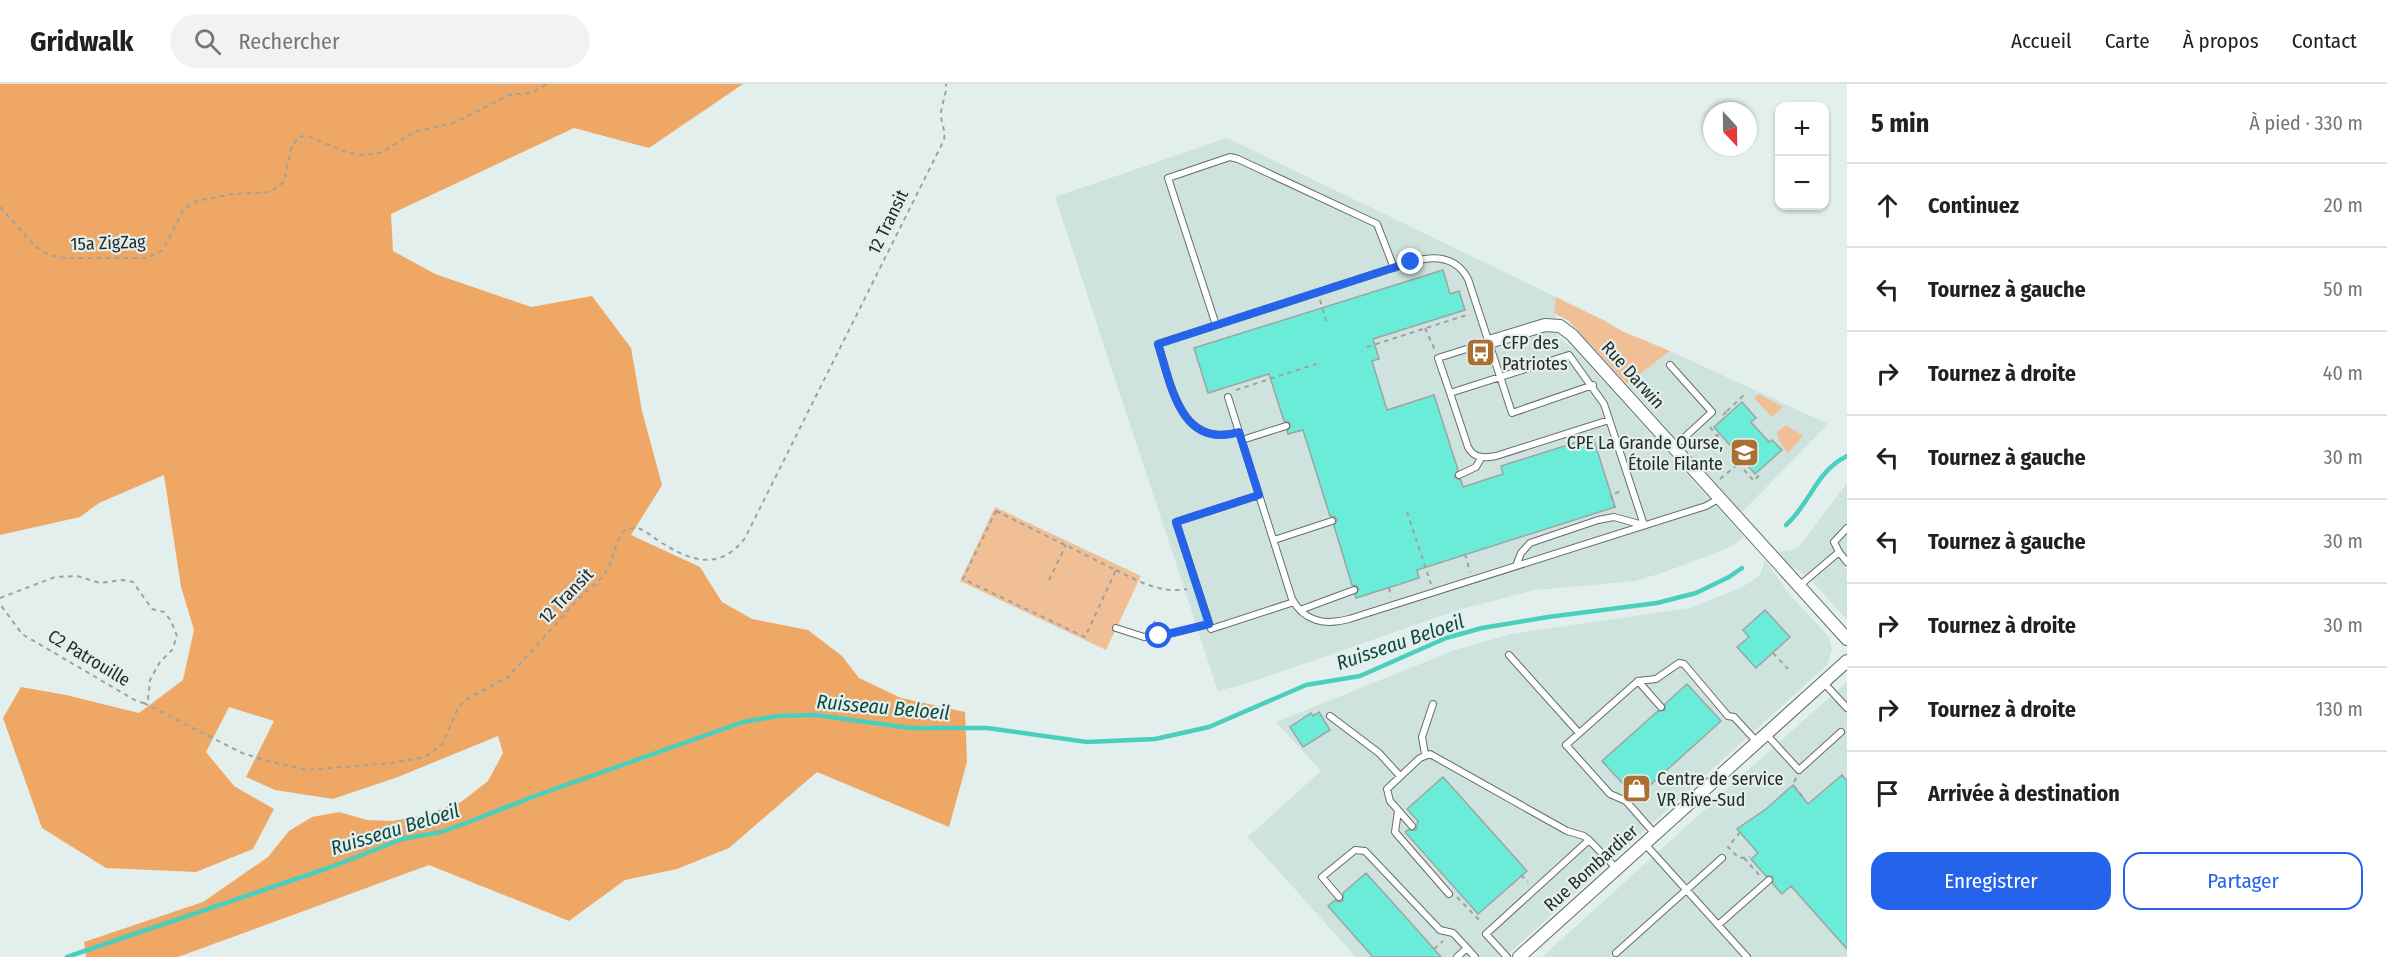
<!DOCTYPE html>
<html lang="fr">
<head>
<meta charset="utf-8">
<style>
  :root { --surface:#fff; --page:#f2f2f2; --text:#202124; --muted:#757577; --line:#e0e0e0; --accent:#2563eb }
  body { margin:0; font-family:"Fira Sans Condensed",sans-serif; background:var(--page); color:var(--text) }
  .controls { position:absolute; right:18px; top:18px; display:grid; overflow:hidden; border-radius:12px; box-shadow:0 2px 4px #0004 }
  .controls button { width:54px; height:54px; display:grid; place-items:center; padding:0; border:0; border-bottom:2px solid var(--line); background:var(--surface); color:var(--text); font:30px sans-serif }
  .compass { position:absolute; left:1703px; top:18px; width:54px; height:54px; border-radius:50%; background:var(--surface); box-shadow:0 2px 4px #0004; rotate:158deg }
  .stop { position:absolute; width:18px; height:18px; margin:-14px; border:4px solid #2563eb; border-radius:50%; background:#fff }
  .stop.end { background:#2563eb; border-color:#fff; box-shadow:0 2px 6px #0008 }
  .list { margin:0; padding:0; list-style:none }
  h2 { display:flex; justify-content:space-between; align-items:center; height:78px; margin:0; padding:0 24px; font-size:26px }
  h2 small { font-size:20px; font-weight:400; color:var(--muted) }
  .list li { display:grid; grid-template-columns:39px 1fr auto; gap:18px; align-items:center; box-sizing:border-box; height:84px; padding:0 24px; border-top:2px solid var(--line) }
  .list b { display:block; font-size:22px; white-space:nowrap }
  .list em { font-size:20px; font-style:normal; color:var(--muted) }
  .actions { display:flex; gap:12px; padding:18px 24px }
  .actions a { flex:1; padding:14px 0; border:2px solid var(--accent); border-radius:18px; text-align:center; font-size:21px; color:var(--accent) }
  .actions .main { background:var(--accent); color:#fff }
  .icon { flex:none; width:33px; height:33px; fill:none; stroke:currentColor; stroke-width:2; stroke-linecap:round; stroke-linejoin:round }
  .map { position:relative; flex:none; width:1847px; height:873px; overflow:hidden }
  header { display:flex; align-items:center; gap:36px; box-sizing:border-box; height:84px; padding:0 30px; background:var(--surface); border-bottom:2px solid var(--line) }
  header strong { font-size:28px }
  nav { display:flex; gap:33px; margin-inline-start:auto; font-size:21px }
  .search { width:420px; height:54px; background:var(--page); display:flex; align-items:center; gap:15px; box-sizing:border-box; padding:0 21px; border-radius:33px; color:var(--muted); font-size:22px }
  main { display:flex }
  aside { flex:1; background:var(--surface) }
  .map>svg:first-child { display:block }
  .built { fill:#cee2de }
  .green { fill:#f1bf95 }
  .forest { fill:#efa766 }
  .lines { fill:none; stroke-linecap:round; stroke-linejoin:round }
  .stream { stroke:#4acfbd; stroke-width:4.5 }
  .building { fill:#6becd9; stroke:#9ba6a4; stroke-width:1.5 }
  .lane-casing { stroke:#646e6c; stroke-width:8 }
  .street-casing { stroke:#646e6c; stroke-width:14 }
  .path { stroke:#9aa3a1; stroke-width:2; stroke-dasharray:4.5 4.5; stroke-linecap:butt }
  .lane { stroke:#fff; stroke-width:6 }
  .street { stroke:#fff; stroke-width:12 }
  .route { stroke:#2563eb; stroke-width:8 }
  .labels { text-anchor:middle; stroke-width:4.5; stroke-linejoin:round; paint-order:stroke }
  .street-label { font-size:18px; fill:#272b2a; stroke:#e3efec }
  .poi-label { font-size:18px; fill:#272b2a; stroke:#e3efec; text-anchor:start }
  .water-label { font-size:20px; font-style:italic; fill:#0e4941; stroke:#e3efec }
</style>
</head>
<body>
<header>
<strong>Gridwalk</strong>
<div class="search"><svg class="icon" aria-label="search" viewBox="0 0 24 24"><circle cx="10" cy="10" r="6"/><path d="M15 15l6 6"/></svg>Rechercher</div>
<nav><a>Accueil</a><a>Carte</a><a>À propos</a><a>Contact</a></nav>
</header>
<main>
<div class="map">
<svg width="1847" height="873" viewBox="0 0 1847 873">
  <rect width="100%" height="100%" fill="#e3efec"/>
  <path class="built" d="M1227 54 1556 213 1555 244 1558 253 1575 266 1744 453 1728 464 1665 488 1635 497 1535 506 1458 526 1251 598 1218 607 1055 113Z
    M1670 267 1828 340 1742 428 1627 300Z
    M1847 399V536L1810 495 1790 481 1778 468 1792 466 1800 462Z
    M1765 476 1789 510 1829 553 1832 565 1827 581 1505 873H1356L1248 753 1321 687 1276 638 1455 566 1511 550 1691 524 1744 502 1760 491Z
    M1847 598V873H1542L1805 635Z"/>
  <path class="green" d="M1556 213 1605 237 1622 247 1670 267 1627 300 1569 237 1554 229Z
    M1759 310 1783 323 1772 333 1754 314Z
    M1786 341 1803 352 1788 369 1779 357 1777 348Z
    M995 423 1141 492 1106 566 960 497Z"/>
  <path class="forest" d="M0 0H743L649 64 574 44 391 130 393 167 435 190 531 223 592 212 631 264 642 327 662 401 631 451 700 483 722 518 752 535 808 546 842 572 859 594 901 614 965 628 967 678 949 743 817 688 729 764 677 785 625 796 569 837 429 781 178 873H86L84 858 203 818 268 773 289 747 312 733 339 728 367 736 392 737 425 731 461 718 488 697 503 669 498 652 398 693 333 715 275 706 246 693 274 637 229 623 206 668 234 702 274 725 253 765 196 788 106 784 42 744 3 634 21 603 66 611 139 629 183 596 194 546 181 503 164 391 99 419 80 433 0 451Z"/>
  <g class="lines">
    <path class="stream" d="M1786 441C1811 419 1815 388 1847 372
      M67 873 331 783 402 755 441 748 466 739 535 712 743 638 777 632 816 631 910 644H987L1087 658 1155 655 1209 643 1306 601 1360 592 1446 554 1482 544 1548 533 1657 519 1696 509 1729 493 1742 484"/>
  </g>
  <path class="building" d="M1443 186 1450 210 1459 207 1465 226 1373 255 1379 275 1372 277 1387 326 1434 311 1458 386 1454 393 1461 396 1463 403 1503 390 1501 382 1593 353 1615 423 1417 486 1419 494 1356 514 1355 511 1359 505 1357 502 1352 501 1334 442 1337 436 1335 433 1330 432 1303 346 1288 350 1287 347 1291 341 1289 338 1284 337 1269 290 1208 309 1194 264Z
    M1742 318 1756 334 1751 338 1769 358 1772 356 1782 366 1755 390 1714 343Z
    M1765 526 1790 553 1756 584 1737 563 1749 553 1743 546Z
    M1687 600 1721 637 1636 714 1602 677 1658 627 1665 626V620Z
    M1319 628 1330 646 1303 663 1290 643 1311 629 1313 632Z
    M1842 691 1847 697V865L1791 802 1782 810 1773 800 1772 792H1766L1751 775 1758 769 1737 745 1766 725 1793 701 1808 720Z
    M1443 693 1527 787 1478 830 1405 748 1408 746H1416L1418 737 1407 725Z
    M1366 789 1419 848 1441 873H1373L1328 822 1335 816 1339 818 1343 817V809Z"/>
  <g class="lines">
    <defs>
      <path id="lane" d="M1216 241 1168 94 1230 73 1238 75 1377 140 1394 184
        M1670 281 1712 328 1674 363
        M1593 301 1512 329 1468 195C1456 172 1434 171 1411 178L1158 260C1171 300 1180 365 1239 348L1292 515C1304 537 1325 542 1349 535L1706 422 1720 414
        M1450 309 1438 274 1489 258
        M1228 313 1239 348
        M1609 336 1496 372C1485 374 1474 375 1468 363L1450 309 1569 271 1604 320 1644 441
        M1242 356 1286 342
        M1459 391 1476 383 1481 374
        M1259 411 1176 438 1211 545 1294 518
        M1274 456 1332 437
        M1839 468 1834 458 1847 444
        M1516 482 1521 469 1530 459 1598 436 1614 433 1643 441
        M1799 502 1839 468 1847 478
        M1300 526 1354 506
        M1116 544 1144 553 1170 550 1209 540
        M1509 571 1579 649
        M1638 597 1656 595 1679 579 1684 580 1728 632 1734 633 1757 658
        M1823 598 1847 624
        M1330 632 1379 669 1400 692
        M1766 650 1799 686 1841 648
        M1425 670 1422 653 1433 620
        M1398 727 1395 748 1449 810
        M1412 742 1390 717 1387 705 1420 674 1430 670 1567 747 1584 752 1589 756
        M1655 750 1626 717 1610 710 1566 661 1638 597 1661 623
        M1645 760 1747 873
        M1339 813 1322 793 1355 766 1365 767 1440 846 1453 849 1467 864
        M1718 841 1769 796
        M1616 869 1722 774
        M1457 873 1467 864 1475 873
        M1507 873 1486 850 1589 756 1617 785"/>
      <path id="street" d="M1489 258 1545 241 1560 242 1572 251 1847 555
        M1519 873 1847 577"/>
    </defs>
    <use href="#lane" class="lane-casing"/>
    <use href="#street" class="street-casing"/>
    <path class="path" d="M0 123 36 163 49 171 65 174H147L163 166 184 125 197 117 232 110 270 108 284 98 291 65 298 53 308 52 348 69 366 71 383 68 414 48 456 38 509 11 531 9 547 0
      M1320 216 1326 237
      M1425 244 1435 266
      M1367 263 1470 230
      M1236 306 1316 280
      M1727 327 1744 311
      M1723 331 1727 327 1729 330
      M1710 343 1717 352 1720 350
      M1738 379 1754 397 1759 391
      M1720 395 1743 376
      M1615 424 1611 411 1621 407
      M996 427 1116 486 1085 553 963 495Z
      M1407 428 1431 500
      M1465 470 1470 488
      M1116 486C1138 497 1161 510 1187 505
      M1049 496 1066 461
      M1389 504 1391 513
      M0 514 55 493 77 492 100 499 123 496 133 498 152 525 164 528 171 537 177 552 172 566 160 578 150 596 148 615 144 619 138 618 22 550 0 520
      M1154 537 1156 543
      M1773 569 1788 585
      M144 619 242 669 268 677 307 686 391 679 425 673 442 661 459 622 467 615 508 593 584 509C616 486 607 478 622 448 639 438 646 449 659 457 691 478 720 487 745 454L944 56C946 47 941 39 941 30 941 20 947 11 946 0
      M1796 694 1793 701 1805 716
      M1740 748 1728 763 1739 774 1750 773
      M1744 774 1760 792
      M1521 791 1528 798
      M1457 813 1482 839
      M1434 865 1443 857"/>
    <use href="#lane" class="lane"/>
    <use href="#street" class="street"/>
  </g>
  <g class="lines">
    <path class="route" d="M1159 552 1209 540 1176 438 1259 411 1239 348C1180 366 1171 300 1158 260L1411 178"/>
  </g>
  <defs>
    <symbol id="bus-square" viewBox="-11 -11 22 22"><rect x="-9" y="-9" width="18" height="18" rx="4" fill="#ac6f33" stroke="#e3efec"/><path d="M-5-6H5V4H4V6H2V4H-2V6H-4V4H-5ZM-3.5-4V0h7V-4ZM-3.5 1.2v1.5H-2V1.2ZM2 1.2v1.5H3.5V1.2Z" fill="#fff"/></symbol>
    <symbol id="school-square" viewBox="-11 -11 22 22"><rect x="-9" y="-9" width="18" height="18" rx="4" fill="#ac6f33" stroke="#e3efec"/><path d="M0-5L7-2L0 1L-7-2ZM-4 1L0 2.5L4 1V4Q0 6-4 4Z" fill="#fff"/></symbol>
    <symbol id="shop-square" viewBox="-11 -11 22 22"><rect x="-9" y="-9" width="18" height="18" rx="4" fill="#ac6f33" stroke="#e3efec"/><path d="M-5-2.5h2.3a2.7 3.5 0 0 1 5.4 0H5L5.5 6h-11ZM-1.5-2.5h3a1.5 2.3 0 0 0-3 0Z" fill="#fff"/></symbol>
  </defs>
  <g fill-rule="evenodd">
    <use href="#bus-square" x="1464" y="252" width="33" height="33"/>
    <use href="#school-square" x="1728" y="352" width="33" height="33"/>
    <use href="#shop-square" x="1620" y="688" width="33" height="33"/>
  </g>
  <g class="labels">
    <g class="street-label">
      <text transform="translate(888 138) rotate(-64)" y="6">12 Transit</text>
      <text transform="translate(108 159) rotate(-2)" y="6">15a ZigZag</text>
      <text transform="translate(1633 291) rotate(48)" y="6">Rue Darwin</text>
      <text transform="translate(566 512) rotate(-46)" y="6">12 Transit</text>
      <text transform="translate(89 574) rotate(31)" y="6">C2 Patrouille</text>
      <text transform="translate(1591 784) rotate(-42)" y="6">Rue Bombardier</text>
    </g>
    <g class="poi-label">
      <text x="1502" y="265">CFP des<tspan x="1502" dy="21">Patriotes</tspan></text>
      <text x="1723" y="365" text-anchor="end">CPE La Grande Ourse,<tspan x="1723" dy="21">Étoile Filante</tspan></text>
      <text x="1657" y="701">Centre de service<tspan x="1657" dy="21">VR Rive-Sud</tspan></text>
    </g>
    <g class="water-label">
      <text transform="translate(1400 558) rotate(-19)" y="7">Ruisseau Beloeil</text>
      <text transform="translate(883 623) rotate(5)" y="7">Ruisseau Beloeil</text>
      <text transform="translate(395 745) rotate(-17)" y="7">Ruisseau Beloeil</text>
    </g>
  </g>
</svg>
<div class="controls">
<button>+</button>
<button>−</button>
</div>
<svg class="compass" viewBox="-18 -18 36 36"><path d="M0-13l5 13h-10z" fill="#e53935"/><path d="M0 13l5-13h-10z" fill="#757577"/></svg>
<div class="stop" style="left:1159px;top:552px"></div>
<div class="stop end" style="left:1411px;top:178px"></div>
</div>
<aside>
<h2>5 min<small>À pied · 330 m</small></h2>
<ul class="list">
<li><svg class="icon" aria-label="ahead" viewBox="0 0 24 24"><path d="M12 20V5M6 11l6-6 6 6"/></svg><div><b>Continuez</b></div><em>20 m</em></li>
<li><svg class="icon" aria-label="left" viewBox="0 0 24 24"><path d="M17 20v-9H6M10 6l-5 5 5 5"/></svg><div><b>Tournez à gauche</b></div><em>50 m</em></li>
<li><svg class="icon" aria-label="right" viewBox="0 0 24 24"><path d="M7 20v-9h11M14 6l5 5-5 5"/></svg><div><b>Tournez à droite</b></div><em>40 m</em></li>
<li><svg class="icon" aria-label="left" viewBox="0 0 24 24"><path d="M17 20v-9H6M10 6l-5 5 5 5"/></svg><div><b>Tournez à gauche</b></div><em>30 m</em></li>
<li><svg class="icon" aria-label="left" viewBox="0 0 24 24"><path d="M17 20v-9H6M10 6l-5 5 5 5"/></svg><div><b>Tournez à gauche</b></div><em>30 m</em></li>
<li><svg class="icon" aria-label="right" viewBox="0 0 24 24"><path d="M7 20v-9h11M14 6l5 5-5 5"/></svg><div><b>Tournez à droite</b></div><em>30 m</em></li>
<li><svg class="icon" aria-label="right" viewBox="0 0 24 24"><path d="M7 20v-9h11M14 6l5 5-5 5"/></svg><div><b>Tournez à droite</b></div><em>130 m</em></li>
<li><svg class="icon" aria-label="arrive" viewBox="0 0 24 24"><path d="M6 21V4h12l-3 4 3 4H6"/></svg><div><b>Arrivée à destination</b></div></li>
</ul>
<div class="actions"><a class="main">Enregistrer</a><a>Partager</a></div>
</aside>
</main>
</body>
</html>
